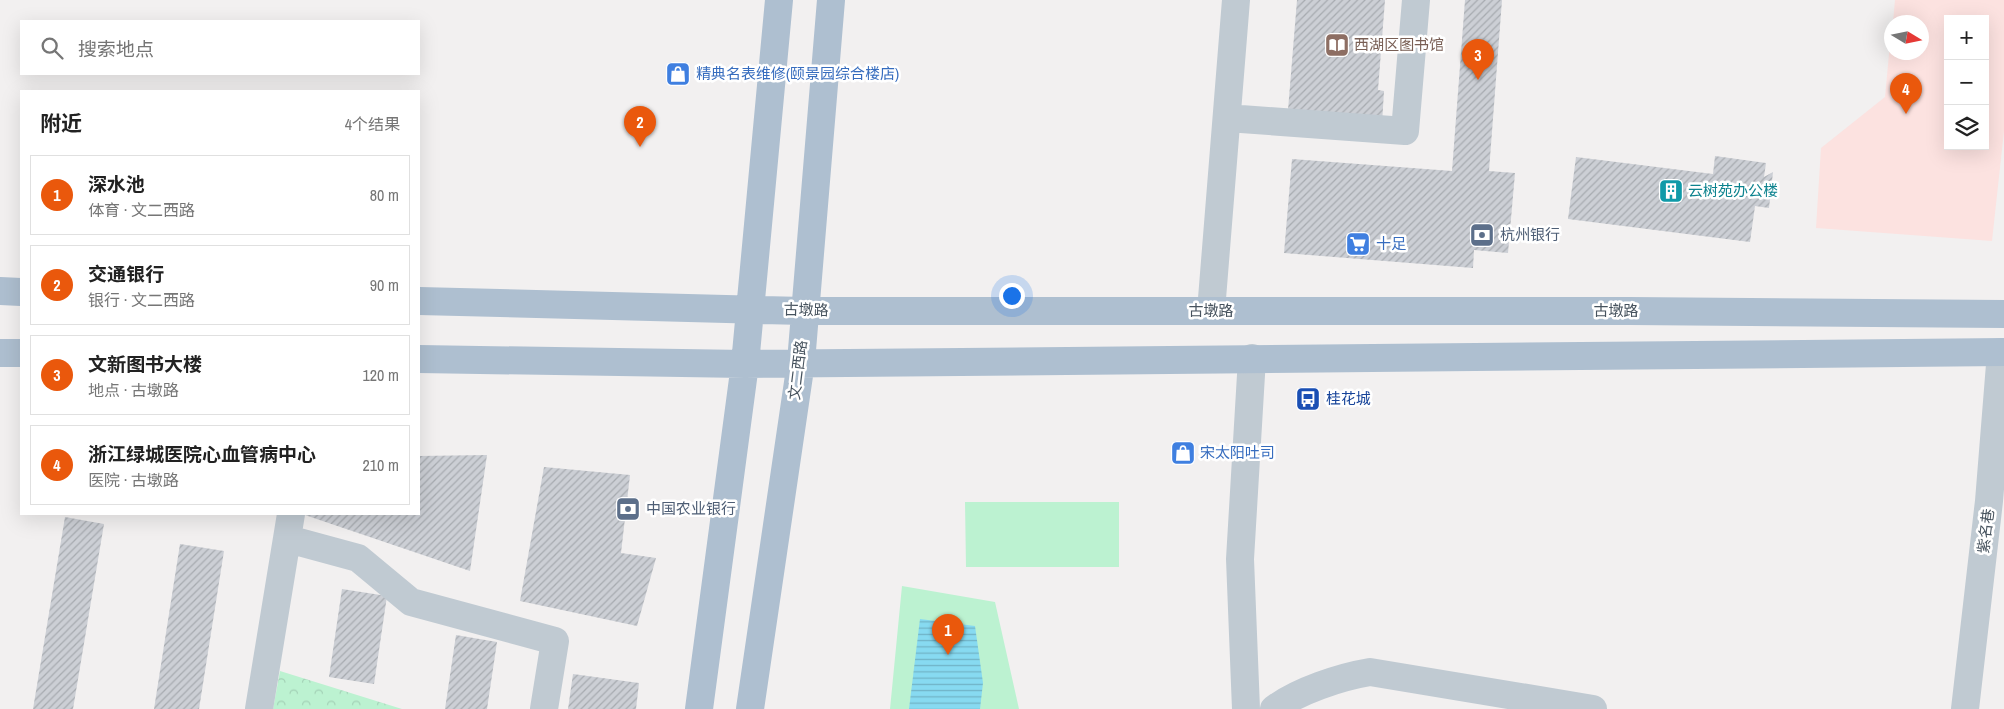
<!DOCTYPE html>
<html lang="zh">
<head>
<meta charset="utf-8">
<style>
  :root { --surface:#fff; --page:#f2f2f2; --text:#222; --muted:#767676; --line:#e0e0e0; --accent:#ea580c }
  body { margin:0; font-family:"Archivo Narrow","Noto Sans SC",sans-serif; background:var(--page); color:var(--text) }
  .controls { position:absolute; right:15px; top:15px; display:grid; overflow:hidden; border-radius:0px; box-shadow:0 5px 20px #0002 }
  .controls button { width:45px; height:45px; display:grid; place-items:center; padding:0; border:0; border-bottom:1px solid var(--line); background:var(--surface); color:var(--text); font:25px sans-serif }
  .compass { position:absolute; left:1884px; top:15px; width:45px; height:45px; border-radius:50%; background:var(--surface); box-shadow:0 5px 20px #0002; rotate:100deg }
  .you { position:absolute; left:1011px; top:295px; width:18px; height:18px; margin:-12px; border:4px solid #fff; border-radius:50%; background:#1a73e8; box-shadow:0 0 0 8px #1a73e833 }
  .badge { display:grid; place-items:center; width:32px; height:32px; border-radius:50%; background:var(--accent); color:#fff; font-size:16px; font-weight:700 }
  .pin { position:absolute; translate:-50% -41px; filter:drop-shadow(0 1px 2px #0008) }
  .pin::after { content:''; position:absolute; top:26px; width:18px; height:15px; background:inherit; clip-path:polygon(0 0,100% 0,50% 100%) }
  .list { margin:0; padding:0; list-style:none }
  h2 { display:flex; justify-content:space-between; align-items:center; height:65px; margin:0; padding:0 20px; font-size:21px }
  h2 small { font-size:16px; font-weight:400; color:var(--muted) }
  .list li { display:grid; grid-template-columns:32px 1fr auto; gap:15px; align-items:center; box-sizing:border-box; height:80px; margin:0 10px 10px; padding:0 10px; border:1px solid var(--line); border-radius:0px }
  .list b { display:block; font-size:19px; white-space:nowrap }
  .list p { margin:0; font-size:16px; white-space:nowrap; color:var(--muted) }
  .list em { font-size:16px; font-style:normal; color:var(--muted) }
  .icon { flex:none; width:28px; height:28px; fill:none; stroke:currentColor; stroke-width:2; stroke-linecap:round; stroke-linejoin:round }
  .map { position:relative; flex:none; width:2004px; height:709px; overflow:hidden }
  .search { position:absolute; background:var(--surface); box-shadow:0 5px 20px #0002; left:20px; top:20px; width:400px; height:55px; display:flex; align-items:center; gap:12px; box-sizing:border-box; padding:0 18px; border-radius:0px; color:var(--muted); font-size:19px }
  .panel { position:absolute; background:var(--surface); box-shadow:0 5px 20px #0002; left:20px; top:90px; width:400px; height:425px; border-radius:0px }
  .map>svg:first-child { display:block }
  .medical { fill:#fce2e0; fill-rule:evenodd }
  .forest { fill:url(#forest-crowns) }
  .garden { fill:#bcf2d1 }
  .water { fill:url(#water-rules) }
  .building { fill:url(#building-hatch) }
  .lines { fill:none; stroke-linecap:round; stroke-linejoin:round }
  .minor { stroke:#c0cad2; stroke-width:28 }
  .major { stroke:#aebfd0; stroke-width:28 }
  .labels { text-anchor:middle; stroke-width:5; stroke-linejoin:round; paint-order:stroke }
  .education-label { font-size:15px; fill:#785e54; stroke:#fff; text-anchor:start }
  .shop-label { font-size:15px; fill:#366cbe; stroke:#fff; text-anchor:start }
  .culture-label { font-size:15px; fill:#0d838f; stroke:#fff; text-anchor:start }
  .service-label { font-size:15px; fill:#4e5e75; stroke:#fff; text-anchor:start }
  .street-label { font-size:15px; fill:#47535e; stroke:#fff }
  .transit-label { font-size:15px; fill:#164399; stroke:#fff; text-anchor:start }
</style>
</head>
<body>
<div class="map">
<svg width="2004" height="709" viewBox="0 0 2004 709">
  <defs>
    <pattern id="forest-crowns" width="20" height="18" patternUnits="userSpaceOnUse" patternTransform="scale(1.25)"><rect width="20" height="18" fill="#bcf2d1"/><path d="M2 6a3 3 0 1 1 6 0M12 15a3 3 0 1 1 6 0" fill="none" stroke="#a3d1b6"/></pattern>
    <pattern id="water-rules" width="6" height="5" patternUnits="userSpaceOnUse" patternTransform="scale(1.25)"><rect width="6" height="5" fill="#87daf1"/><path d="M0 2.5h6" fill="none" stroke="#70b3c6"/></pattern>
    <pattern id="building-hatch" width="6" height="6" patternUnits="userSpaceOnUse" patternTransform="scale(1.25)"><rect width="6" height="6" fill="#cccfd5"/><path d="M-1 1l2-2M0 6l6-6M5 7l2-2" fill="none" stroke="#a7abb0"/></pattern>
  </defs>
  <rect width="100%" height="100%" fill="#f2f0f0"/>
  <path class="medical" d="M1895 0H2004V131L1992 241 1816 228 1821 148 1885 97 1891 33 1892 52H1922V22H1893ZM1948 19H1985V146H1948Z"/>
  <path class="forest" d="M280 671 402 709H273Z"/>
  <path class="garden" d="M965 502H1119V567H966Z
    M902 586 995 602 1019 709H890Z"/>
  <path class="water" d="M920 619 975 626 983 683 980 709H909Z"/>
  <path class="building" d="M1297 0H1385L1378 90 1384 91 1382 124 1288 110Z
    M1465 0H1502L1489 171 1515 173 1508 253 1474 250 1473 268 1284 253 1292 159 1452 171Z
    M1715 156 1766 163 1764 177 1773 172 1769 208 1755 206 1750 242 1568 219 1576 157 1713 174Z
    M487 455 470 571 302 514H419V456Z
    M544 467 630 475 621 553 656 558 637 626 520 601Z
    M65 517 104 524 73 709H33Z
    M180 544 224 551 199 709H154Z
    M342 589 387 596 374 684 329 677Z
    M456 635 497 642 487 709H445Z
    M573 674 639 683 636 709H568Z"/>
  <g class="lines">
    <path class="minor" d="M1227 118 1405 131 1416 0
      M1211 311 1236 0
      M288 539 358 558 411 602 555 641 544 709
      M259 709 291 514
      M1246 709 1240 559 1252 358
      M1274 709C1298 691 1340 677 1370 672L1593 709
      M1965 709 1989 501 2001 352"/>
    <path class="major" d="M0 291 21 292
      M419 301 804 311H1630L2004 314
      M0 353H21
      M419 359 745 364 2004 352
      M699 709 745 364 779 0
      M750 709 801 362 831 0"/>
  </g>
  <defs>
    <symbol id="library-square" viewBox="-11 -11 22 22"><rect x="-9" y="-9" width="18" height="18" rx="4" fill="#8d6e63" stroke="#fff"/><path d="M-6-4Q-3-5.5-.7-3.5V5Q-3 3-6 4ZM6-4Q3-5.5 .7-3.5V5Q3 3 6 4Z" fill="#fff"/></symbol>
    <symbol id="shop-square" viewBox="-11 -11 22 22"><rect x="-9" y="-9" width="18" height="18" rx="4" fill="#3f7fe0" stroke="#fff"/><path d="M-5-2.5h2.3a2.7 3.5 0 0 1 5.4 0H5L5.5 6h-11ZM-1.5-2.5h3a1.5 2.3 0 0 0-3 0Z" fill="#fff"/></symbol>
    <symbol id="building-square" viewBox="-11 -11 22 22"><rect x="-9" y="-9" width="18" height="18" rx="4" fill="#0f9aa8" stroke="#fff"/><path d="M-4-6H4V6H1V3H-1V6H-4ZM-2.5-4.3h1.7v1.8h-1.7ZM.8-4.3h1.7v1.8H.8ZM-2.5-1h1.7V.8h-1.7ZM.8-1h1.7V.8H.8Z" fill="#fff"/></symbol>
    <symbol id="bank-square" viewBox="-11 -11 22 22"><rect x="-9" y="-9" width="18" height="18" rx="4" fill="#5c6f8a" stroke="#fff"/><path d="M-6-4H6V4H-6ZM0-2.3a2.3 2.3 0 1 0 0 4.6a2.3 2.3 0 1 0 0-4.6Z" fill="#fff"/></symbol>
    <symbol id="supermarket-square" viewBox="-11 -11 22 22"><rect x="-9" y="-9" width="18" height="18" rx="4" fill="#3f7fe0" stroke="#fff"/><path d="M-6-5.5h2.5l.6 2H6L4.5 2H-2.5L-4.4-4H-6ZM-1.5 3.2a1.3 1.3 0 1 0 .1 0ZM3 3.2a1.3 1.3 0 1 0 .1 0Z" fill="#fff"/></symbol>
    <symbol id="bus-square" viewBox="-11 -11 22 22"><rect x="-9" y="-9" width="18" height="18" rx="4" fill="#1a4fb4" stroke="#fff"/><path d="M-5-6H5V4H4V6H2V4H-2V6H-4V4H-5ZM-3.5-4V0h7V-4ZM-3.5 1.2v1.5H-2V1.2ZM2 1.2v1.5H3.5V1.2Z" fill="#fff"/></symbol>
  </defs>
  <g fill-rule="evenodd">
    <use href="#library-square" x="1323" y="31" width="28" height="28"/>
    <use href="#shop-square" x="664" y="60" width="28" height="28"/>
    <use href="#building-square" x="1657" y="177" width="28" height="28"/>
    <use href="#bank-square" x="1468" y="221" width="28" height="28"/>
    <use href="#supermarket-square" x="1344" y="230" width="28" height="28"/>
    <use href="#bus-square" x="1294" y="385" width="28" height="28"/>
    <use href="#shop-square" x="1169" y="439" width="28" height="28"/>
    <use href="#bank-square" x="614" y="495" width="28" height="28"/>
  </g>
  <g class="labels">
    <g class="education-label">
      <text x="1354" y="50">西湖区图书馆</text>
    </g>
    <g class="shop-label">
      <text x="696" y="79">精典名表维修(颐景园综合楼店)</text>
      <text x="1376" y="249">十足</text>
      <text x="1200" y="458">宋太阳吐司</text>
    </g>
    <g class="culture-label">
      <text x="1688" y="196">云树苑办公楼</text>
    </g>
    <g class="service-label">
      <text x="1500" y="240">杭州银行</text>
      <text x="646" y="514">中国农业银行</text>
    </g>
    <g class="street-label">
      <text transform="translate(806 310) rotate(1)" y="5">古墩路</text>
      <text x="1211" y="316">古墩路</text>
      <text x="1616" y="316">古墩路</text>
      <text transform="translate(798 370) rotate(-83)" y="5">文二西路</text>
      <text transform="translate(1986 531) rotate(-83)" y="5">紫名巷</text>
    </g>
    <g class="transit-label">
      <text x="1326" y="404">桂花城</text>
    </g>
  </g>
</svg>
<div class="controls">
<button>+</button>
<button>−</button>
<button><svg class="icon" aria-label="layers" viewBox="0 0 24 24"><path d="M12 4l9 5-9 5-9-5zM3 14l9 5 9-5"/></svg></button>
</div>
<svg class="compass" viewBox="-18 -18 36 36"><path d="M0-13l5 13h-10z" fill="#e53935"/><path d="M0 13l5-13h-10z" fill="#767676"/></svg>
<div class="you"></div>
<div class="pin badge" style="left:948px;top:655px">1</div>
<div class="pin badge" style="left:640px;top:147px">2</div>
<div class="pin badge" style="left:1478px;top:80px">3</div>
<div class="pin badge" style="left:1906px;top:114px">4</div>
<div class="search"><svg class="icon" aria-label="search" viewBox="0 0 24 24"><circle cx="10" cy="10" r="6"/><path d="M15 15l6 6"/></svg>搜索地点</div>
<section class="panel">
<h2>附近<small>4个结果</small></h2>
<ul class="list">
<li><span class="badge">1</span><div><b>深水池</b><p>体育 · 文二西路</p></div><em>80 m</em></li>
<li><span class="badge">2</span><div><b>交通银行</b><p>银行 · 文二西路</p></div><em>90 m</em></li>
<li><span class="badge">3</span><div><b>文新图书大楼</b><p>地点 · 古墩路</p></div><em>120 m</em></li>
<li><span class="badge">4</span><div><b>浙江绿城医院心血管病中心</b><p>医院 · 古墩路</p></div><em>210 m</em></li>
</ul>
</section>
</div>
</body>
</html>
